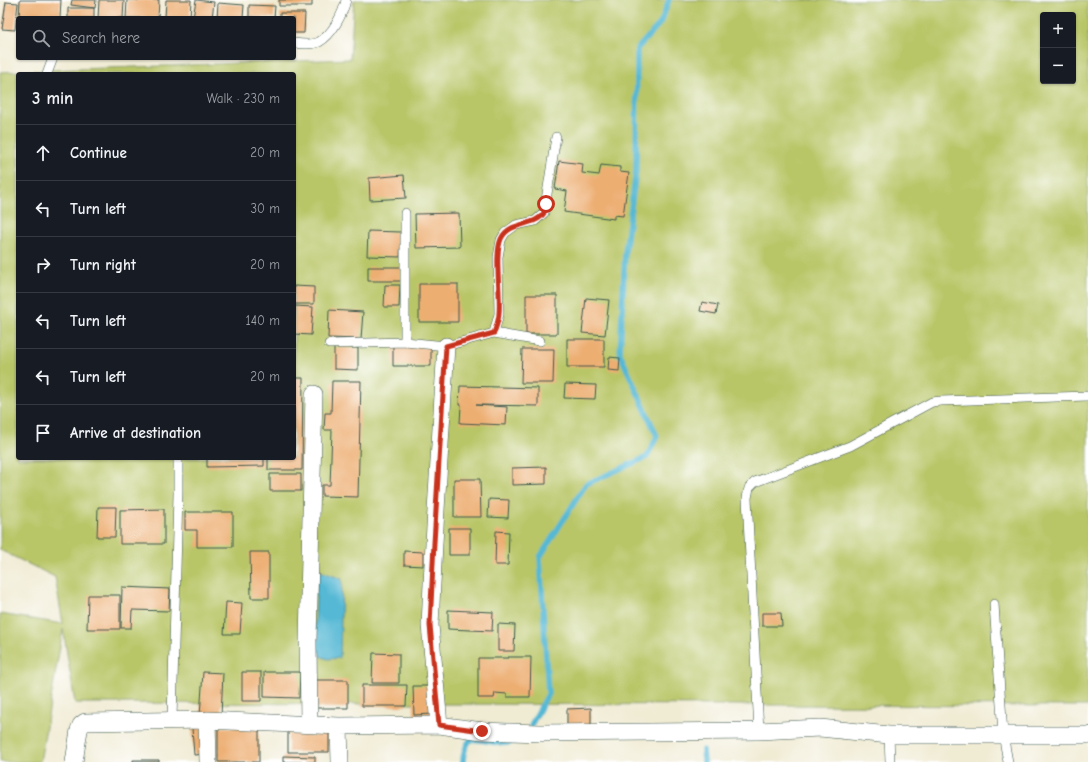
<!DOCTYPE html>
<html lang="en">
<head>
<meta charset="utf-8">
<style>
  :root { --surface:#171b24; --page:#242831; --text:#f1f3f6; --muted:#9ea1a6; --line:#363941 }
  body { margin:0; font-family:"Comic Neue",sans-serif; background:var(--page); color:var(--text) }
  .controls { position:absolute; right:12px; top:12px; display:grid; overflow:hidden; border-radius:4px; box-shadow:0 1px 3px #0004 }
  .controls button { width:36px; height:36px; display:grid; place-items:center; padding:0; border:0; border-bottom:1px solid var(--line); background:var(--surface); color:var(--text); font:20px sans-serif }
  .stop { position:absolute; width:12px; height:12px; margin:-9px; border:3px solid #c8321e; border-radius:50%; background:#fff }
  .stop.end { background:#c8321e; border-color:#fff; box-shadow:0 1px 4px #0008 }
  .list { margin:0; padding:0; list-style:none }
  h2 { display:flex; justify-content:space-between; align-items:center; height:52px; margin:0; padding:0 16px; font-size:17px }
  h2 small { font-size:13px; font-weight:400; color:var(--muted) }
  .list li { display:grid; grid-template-columns:26px 1fr auto; gap:12px; align-items:center; box-sizing:border-box; height:56px; padding:0 16px; border-top:1px solid var(--line) }
  .list b { display:block; font-size:15px; white-space:nowrap }
  .list em { font-size:13px; font-style:normal; color:var(--muted) }
  .icon { flex:none; width:22px; height:22px; fill:none; stroke:currentColor; stroke-width:2; stroke-linecap:round; stroke-linejoin:round }
  .map { position:relative; flex:none; width:1088px; height:762px; overflow:hidden }
  .search { position:absolute; background:var(--surface); box-shadow:0 1px 3px #0004; left:16px; top:16px; width:280px; height:44px; display:flex; align-items:center; gap:10px; box-sizing:border-box; padding:0 14px; border-radius:4px; color:var(--muted); font-size:15px }
  .panel { position:absolute; background:var(--surface); box-shadow:0 1px 3px #0004; left:16px; top:72px; width:280px; height:388px; border-radius:4px }
  .map>svg:first-child { display:block }
  .green { fill:#b9c668; stroke:#6c824e; fill-rule:evenodd }
  .water { fill:#55b8d4; stroke:#3a7a84 }
  .lines { fill:none; stroke-linecap:round; stroke-linejoin:round }
  .stream { stroke:#55b8d4; stroke-width:5.5 }
  .building { fill:#edae72 }
  .lane-casing { stroke:#3e574c; stroke-width:10 }
  .street-casing { stroke:#3e574c; stroke-width:18 }
  .lane { stroke:#fff; stroke-width:9 }
  .street { stroke:#fff; stroke-width:17 }
  .route { stroke:#c8321e; stroke-width:5 }
</style>
</head>
<body>
<div class="map">
<svg width="1088" height="762" viewBox="0 0 1088 762">
  <rect width="100%" height="100%" fill="#fff"/>
  <filter id="ink" filterUnits="userSpaceOnUse"><feTurbulence type="fractalNoise" baseFrequency=".025" numOctaves="2"/><feDisplacementMap in="SourceGraphic" scale="8" xChannelSelector="R" yChannelSelector="G"/><feConvolveMatrix kernelMatrix="1 2 1 2 8 2 1 2 1" color-interpolation-filters="sRGB"/></filter>
  <filter id="wash" filterUnits="userSpaceOnUse"><feTurbulence type="fractalNoise" baseFrequency=".012" numOctaves="4" result="noise"/><feDisplacementMap in="SourceGraphic" scale="16" xChannelSelector="R" yChannelSelector="G"/><feGaussianBlur stdDeviation="0.9" result="paint"/><feColorMatrix in="noise" values="0 0 0 0 0 0 0 0 0 0 0 0 0 0 0 0 0 1.4 0 .05"/><feComposite in="paint" operator="in"/></filter>
  <g filter="url(#wash)">
    <rect width="100%" height="100%" fill="#f0ebd3"/>
    <path class="green" d="M354 0H1088V706L75 703 63 629 40 762H0V614L63 624 55 577 0 550V72L350 59ZM1043 15H1073V81H1043ZM18 74H294V458H18Z"/>
    <path class="water" d="M317 570 342 579 340 658 328 659 314 654Z"/>
    <g class="lines">
      <path class="stream" d="M531 725 548 694 540 557 586 484 647 457 657 436 620 354 625 252 636 171 637 49 661 22 669 0
        M703 750 704 762
        M463 762C463 754 465 747 470 740 491 737 499 751 522 737"/>
    </g>
    <g id="blocks">
      <path class="building" d="M20 0H61L60 18H19Z
        M72 0H96L95 8 71 5Z
        M99 0H124L123 18H98Z
        M127 0H159L158 18H126Z
        M166 0H191L190 18H165Z
        M196 0 214 2 212 18H193Z
        M279 0H312V6H279Z
        M6 2 18 3 15 30 2 29Z
        M218 3 244 5 243 18H217Z
        M249 5 275 6 274 18 249 17Z
        M68 8H94V18H68Z
        M280 13H305L304 33H294V18H280Z
        M559 161 583 164 582 173 599 175 601 165 620 167V172L629 173 623 216 614 215V219L564 212 567 191 555 189Z
        M404 175 406 198 370 200 369 178Z
        M459 213 460 247 416 248 415 214Z
        M368 231 401 232 400 257 367 256Z
        M368 267H401V281H368Z
        M419 284H458V322H419Z
        M385 285H400L399 307H384Z
        M294 286 314 287V304H294Z
        M526 295H557V334H526Z
        M586 298 609 300 605 335 582 333Z
        M702 302 718 305 716 314 700 311Z
        M295 306 313 307 311 335 294 334Z
        M329 310 363 312 361 339 328 338Z
        M567 339H604V367H567Z
        M393 346H431V366H393Z
        M334 347 358 348V370L334 369Z
        M522 349H554L553 383H521Z
        M609 357 620 358 619 371 608 370Z
        M294 378H303L302 470H268V458H294Z
        M332 381H361L358 497 322 496V485H330L332 430H324L325 413H331Z
        M565 384 596 385 595 399 564 398Z
        M460 386 538 388V406L476 405 507 407 506 425 460 423 461 405H459Z
        M207 458H264V466L207 467Z
        M546 467V484L512 485V468Z
        M270 474H301V491H270Z
        M454 479H480L481 517H454Z
        M489 499 509 500 508 518 488 517Z
        M98 507H116L115 537H97Z
        M164 509V544H120V510Z
        M185 512H233V547H197V530H185Z
        M449 528H470V555H449Z
        M496 531 509 532 508 565H495Z
        M404 551 423 552V566L404 565Z
        M250 552H269V598H251Z
        M122 587 170 589 169 611 132 610 131 628H121Z
        M88 595H120V629H87Z
        M226 602 242 603 240 634H224Z
        M448 610 493 612 492 631 448 629Z
        M762 613H781L782 626H762Z
        M498 624 515 625 514 651H498Z
        M373 653 399 654V683H372Z
        M508 657H531L530 697H507V694L495 693 494 698H478V658H508Z
        M203 672 223 673 221 716H200Z
        M242 672H261V701H242Z
        M264 672H300L299 698 264 697Z
        M313 680H348V708H313Z
        M362 685H407L406 706H362Z
        M413 686H431L432 714 414 715Z
        M591 708V725H567V709Z
        M205 727 207 754 194 755 192 728Z
        M218 727H259V762H218Z
        M288 731H329V752H288Z
        M283 756 315 757V762H283Z
        M133 760H159V762H133Z"/>
    </g>
  </g>
  <g filter="url(#ink)">
    <use href="#blocks" fill-opacity="0" stroke="#3e574c" stroke-width="1"/>
    <g class="lines">
      <defs>
        <path id="lane" d="M294 43C302 44 312 45 319 42 332 35 343 14 346 0
          M47 74 53 58
          M405 213V342L446 346 494 333 499 314 498 257 501 240 505 233 516 225 535 221 544 213 556 137
          M494 333 540 341
          M329 344 405 342
          M994 604 1003 734 1008 762
          M172 720 178 494V458
          M759 731 747 498 749 488 755 482 850 446 932 402 941 401 1088 396
          M889 735 890 762"/>
        <path id="street" d="M207 720 208 762
          M309 724 308 641 314 394
          M439 725 430 625 434 543 446 346
          M339 726 340 762
          M74 762 79 730 81 725 85 722 207 720 339 726 439 725 482 731 540 733 759 731 820 728 889 735H1088"/>
      </defs>
      <use href="#lane" class="lane-casing"/>
      <use href="#street" class="street-casing"/>
      <use href="#lane" class="lane"/>
      <use href="#street" class="street"/>
    </g>
  </g>
  <g class="lines" filter="url(#ink)">
    <path class="route" d="M482 731 439 725 430 625 434 543 446 346 494 333C496 327 499 320 499 313 501 294 494 255 501 239 510 220 534 228 544 213 545 211 546 207 546 204"/>
  </g>
</svg>
<div class="controls">
<button>+</button>
<button>−</button>
</div>
<div class="stop" style="left:546px;top:204px"></div>
<div class="stop end" style="left:482px;top:731px"></div>
<div class="search"><svg class="icon" aria-label="search" viewBox="0 0 24 24"><circle cx="10" cy="10" r="6"/><path d="M15 15l6 6"/></svg>Search here</div>
<section class="panel">
<h2>3 min<small>Walk · 230 m</small></h2>
<ul class="list">
<li><svg class="icon" aria-label="ahead" viewBox="0 0 24 24"><path d="M12 20V5M6 11l6-6 6 6"/></svg><div><b>Continue</b></div><em>20 m</em></li>
<li><svg class="icon" aria-label="left" viewBox="0 0 24 24"><path d="M17 20v-9H6M10 6l-5 5 5 5"/></svg><div><b>Turn left</b></div><em>30 m</em></li>
<li><svg class="icon" aria-label="right" viewBox="0 0 24 24"><path d="M7 20v-9h11M14 6l5 5-5 5"/></svg><div><b>Turn right</b></div><em>20 m</em></li>
<li><svg class="icon" aria-label="left" viewBox="0 0 24 24"><path d="M17 20v-9H6M10 6l-5 5 5 5"/></svg><div><b>Turn left</b></div><em>140 m</em></li>
<li><svg class="icon" aria-label="left" viewBox="0 0 24 24"><path d="M17 20v-9H6M10 6l-5 5 5 5"/></svg><div><b>Turn left</b></div><em>20 m</em></li>
<li><svg class="icon" aria-label="arrive" viewBox="0 0 24 24"><path d="M6 21V4h12l-3 4 3 4H6"/></svg><div><b>Arrive at destination</b></div></li>
</ul>
</section>
</div>
</body>
</html>
